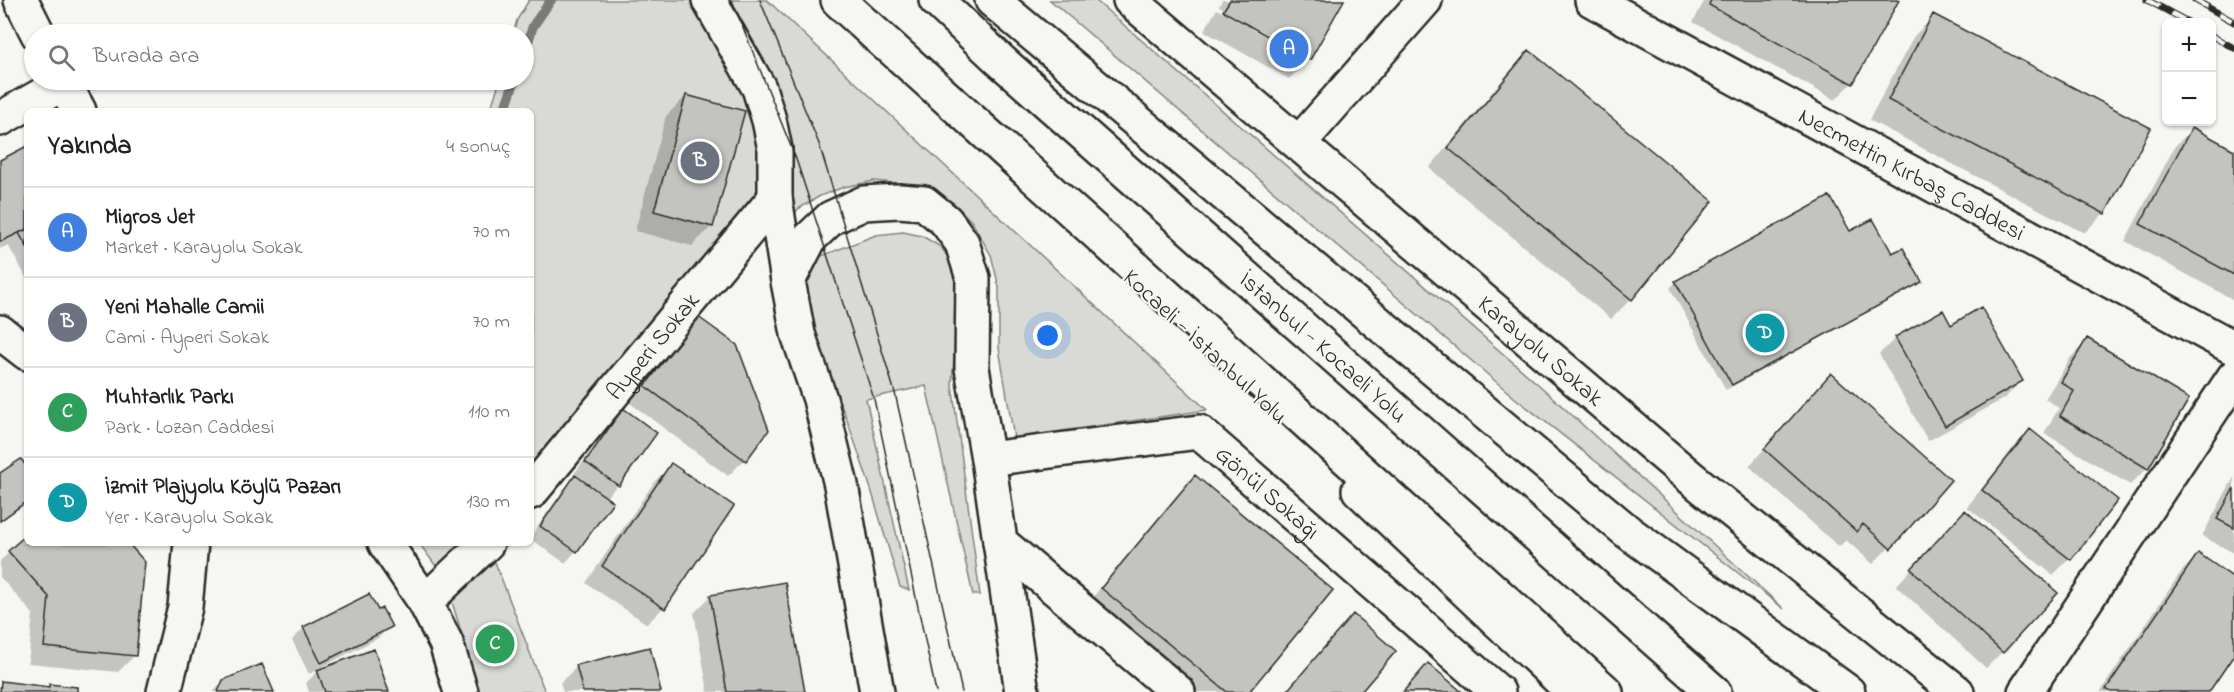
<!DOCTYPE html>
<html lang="tr">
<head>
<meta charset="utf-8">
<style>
  :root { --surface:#fff; --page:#f6f6f6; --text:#202124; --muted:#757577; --line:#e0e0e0; --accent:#1f6fb2 }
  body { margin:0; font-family:"Indie Flower",sans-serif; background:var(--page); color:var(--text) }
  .controls { position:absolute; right:18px; top:18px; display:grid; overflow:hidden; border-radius:9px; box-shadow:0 2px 4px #0004 }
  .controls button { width:54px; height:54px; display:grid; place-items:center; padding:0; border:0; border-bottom:2px solid var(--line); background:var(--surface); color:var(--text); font:30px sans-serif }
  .you { position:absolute; left:1048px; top:336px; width:21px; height:21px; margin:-15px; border:4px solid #fff; border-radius:50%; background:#1a73e8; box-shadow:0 0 0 9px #1a73e833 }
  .badge { display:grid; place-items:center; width:39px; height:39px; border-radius:50%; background:var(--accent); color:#fff; font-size:20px; font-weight:700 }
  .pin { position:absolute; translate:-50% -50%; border:3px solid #fff; box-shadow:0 2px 6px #0006 }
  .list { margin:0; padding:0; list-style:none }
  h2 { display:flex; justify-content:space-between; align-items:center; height:78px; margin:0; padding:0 24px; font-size:26px }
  h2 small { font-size:20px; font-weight:400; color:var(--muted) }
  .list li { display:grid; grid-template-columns:39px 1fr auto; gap:18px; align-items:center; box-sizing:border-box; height:90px; padding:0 24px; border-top:2px solid var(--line) }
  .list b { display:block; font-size:22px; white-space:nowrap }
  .list p { margin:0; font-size:20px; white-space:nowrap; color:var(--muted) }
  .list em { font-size:20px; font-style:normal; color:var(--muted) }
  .icon { flex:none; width:33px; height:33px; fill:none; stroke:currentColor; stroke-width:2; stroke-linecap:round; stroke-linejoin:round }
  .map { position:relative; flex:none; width:2234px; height:692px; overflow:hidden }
  .search { position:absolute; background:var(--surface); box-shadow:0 2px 4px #0004; left:24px; top:24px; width:510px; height:66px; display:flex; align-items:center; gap:15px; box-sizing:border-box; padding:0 21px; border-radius:33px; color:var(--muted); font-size:22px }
  .panel { position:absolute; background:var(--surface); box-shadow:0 2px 4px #0004; left:24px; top:108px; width:510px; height:438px; border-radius:9px }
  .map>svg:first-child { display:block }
  .green { fill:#d9d9d5; stroke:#828280; stroke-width:1.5 }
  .shadow { fill:#0003 }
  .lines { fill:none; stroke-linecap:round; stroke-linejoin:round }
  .stream { stroke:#7a7a78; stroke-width:10 }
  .building { fill:#c3c3c0; stroke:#2b2b2b; stroke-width:1.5 }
  .minor-casing { stroke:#2b2b2b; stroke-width:38 }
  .tertiary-casing { stroke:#2b2b2b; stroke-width:38 }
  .secondary-casing { stroke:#2b2b2b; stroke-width:38 }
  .trunk-casing { stroke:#2b2b2b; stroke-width:38 }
  .motorway-casing { stroke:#2b2b2b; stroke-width:38 }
  .minor { stroke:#f6f6f2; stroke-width:33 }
  .tertiary { stroke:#f6f6f2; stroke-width:33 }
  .secondary { stroke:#f6f6f2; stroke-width:33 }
  .trunk { stroke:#f6f6f2; stroke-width:33 }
  .motorway { stroke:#f6f6f2; stroke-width:33 }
  .tram { stroke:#2b2b2b; stroke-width:1.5 }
  .rail-casing { stroke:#2b2b2b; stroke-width:7 }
  .rail { stroke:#f6f6f2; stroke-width:4.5; stroke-dasharray:14; stroke-linecap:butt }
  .labels { text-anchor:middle; stroke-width:4.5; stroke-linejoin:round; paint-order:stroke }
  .street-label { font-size:24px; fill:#2b2b2b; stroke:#f6f6f2 }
</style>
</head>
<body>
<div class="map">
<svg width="2234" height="692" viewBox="0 0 2234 692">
  <rect width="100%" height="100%" fill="#f6f6f2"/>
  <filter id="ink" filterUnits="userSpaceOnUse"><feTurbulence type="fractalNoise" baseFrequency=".0167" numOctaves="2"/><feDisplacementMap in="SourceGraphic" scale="12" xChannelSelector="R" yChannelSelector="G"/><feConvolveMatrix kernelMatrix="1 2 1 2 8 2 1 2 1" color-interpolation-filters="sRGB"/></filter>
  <g filter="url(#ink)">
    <path class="green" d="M529 0H692L714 35 749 97 762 144 756 195 704 256 531 474V111H490L500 80H524V34H513L517 20Z
      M730 0H767L1207 410 1014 438 999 348V287L991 255 972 222 954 203 921 186 874 181 844 187 820 196 798 209 788 223 769 86 749 34Z
      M1050 0H1095L1539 385 1784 609 1515 398Z
      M903 232 922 236 941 247 954 266 959 289 952 384 980 595H973L926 386 866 399 909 590 900 587 871 489 846 417 799 305 811 260 876 235Z
      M419 543H467L438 569Z
      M495 562 545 692H479L450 595Z"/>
    <path class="shadow" d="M1222 0H1343L1309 60 1289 79 1204 31 1217 9 1305 59V56L1219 6Z
      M1705 0H1897L1852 83 1835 100 1693 22Z
      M1934 16 2104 213 2084 233 1869 120 1914 36Z
      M1529 52 1631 299 1611 319 1429 168 1509 72Z
      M686 96 712 226 692 246 635 231 666 116Z
      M2192 129 2234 152V300L2125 241 2175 146Z
      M27 148V279L8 245 0 249V161Z
      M1849 233 1892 255 1920 281 1914 287 1726 390 1670 288 1676 282Z
      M697 318 744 460 728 476 630 403 681 334Z
      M1950 327 2021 381 2005 398 1928 441 1879 354 1896 338Z
      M2088 340 2147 468 2130 485 2044 433 2059 408 2045 399 2071 357Z
      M1815 392 1949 481 1873 564 1846 540 1839 547 1749 466Z
      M623 410 655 433 618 485 605 498 576 551 565 563 531 539V536L564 489 577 476 574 474 612 422Z
      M2030 432 2069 559 2053 575 1967 507 2013 448Z
      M671 465 663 608 647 624 586 583 655 481Z
      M27 469V503L0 522V475Z
      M1195 477 1247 692H1183L1083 609 1175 497Z
      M2234 477V553L2202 536Z
      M1949 528 2002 652 1986 668 1896 586Z
      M27 536V543H126L135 655 118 672 28 663 33 614 0 577V561Z
      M2198 555 2234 580V653L2207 692H2100L2181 572Z
      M369 596 377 612 390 627 378 638 322 667 388 692H309L306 683 320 669 309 674 292 640 303 629Z
      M711 596 803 692H708L694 613Z
      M1353 616 1359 692H1286L1336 633Z
      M577 666 660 692H563L560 683Z
      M224 681 272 692H213Z"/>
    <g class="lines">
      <path class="stream" d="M524 54 533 26 551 0
        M504 111 515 80"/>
    </g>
    <path class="building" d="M1230 0H1344L1310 60 1223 11Z
      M1711 0H1899L1853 84 1709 5Z
      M1933 14 2151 128 2105 214 1888 100Z
      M1529 50 1713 201 1632 300 1448 148Z
      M686 95 745 111 713 227 654 211Z
      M2192 127 2234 150V275L2140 224Z
      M27 146V229L0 242V160Z
      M1830 196 1850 231 1873 219 1892 253 1903 248 1922 282 1732 385 1675 281Z
      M27 229V247L19 233Z
      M1981 307 2023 381 1945 426 1895 337 1943 310 1951 325Z
      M697 316 737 345 769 430 746 461 645 386Z
      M2087 338 2189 399 2148 469 2060 416 2074 391 2061 382Z
      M1831 373 1951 480 1891 549 1863 524 1857 532 1764 449Z
      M623 408 657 433 619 486 585 462Z
      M2030 429 2118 500 2071 560 1982 490Z
      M21 459 27 467V501L0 521V473Z
      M671 463 734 506 665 609 602 566Z
      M575 475 613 502 577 552 540 526Z
      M1195 475 1333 590 1249 692H1227L1101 588Z
      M2234 488V528L2217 519Z
      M1965 510 2058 593 2003 653 1911 569Z
      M27 534V543H128L145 562 136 656 44 647 49 597 8 551Z
      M2198 553 2234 578V655L2209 692H2111L2106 689Z
      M785 582 805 692H727L710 595Z
      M369 594 378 610 382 608 392 627 321 663 303 627Z
      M1353 614 1396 651 1361 692H1286Z
      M650 647 661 692H583L576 665Z
      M374 649 389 692H325L317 670Z
      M1428 663 1462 692H1403Z
      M262 664 274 692H218L223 680Z
      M1 681 49 687V684L77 687V692H0Z"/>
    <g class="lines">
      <defs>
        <g id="minor">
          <path id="s1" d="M1592 0 2234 348"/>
          <path d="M0 119 64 83"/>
          <path d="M1299 143 1425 0"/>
          <path d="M0 332 27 353"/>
          <path id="s2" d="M988 459 1199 432 1498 692"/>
          <path id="s3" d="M531 492 775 198"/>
          <path d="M1000 542 1178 692"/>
          <path d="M425 602 487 543"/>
          <path d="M2025 692 2234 377"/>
        </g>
        <path id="tertiary" d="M164 692 185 607 191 543"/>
        <g id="secondary">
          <path d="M21 0 38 34"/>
          <path d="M709 0 759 88 769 120 775 149V198L788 281 798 334 820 399 841 485 877 692"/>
          <path id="s4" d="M1130 0 1690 477 1957 692"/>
          <path d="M62 80 79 111"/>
          <path d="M788 281 810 238 831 218 864 203 899 201 924 203 946 221 962 243 973 278 972 368 988 459 1022 692"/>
          <path d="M385 543 425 602 446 643 461 692"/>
        </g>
        <g id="trunk">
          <path d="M838 0 887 45"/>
          <path id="s5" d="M936 0 1001 61 1714 692"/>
          <path d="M1359 490 1573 692"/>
        </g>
        <path id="motorway" d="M992 0 1628 532 1848 692
          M867 26 1606 692"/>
      </defs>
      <use href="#minor" class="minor-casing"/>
      <use href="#tertiary" class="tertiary-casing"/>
      <use href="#secondary" class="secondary-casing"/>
      <use href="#trunk" class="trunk-casing"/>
      <use href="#motorway" class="motorway-casing"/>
      <use href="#minor" class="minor"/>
      <use href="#tertiary" class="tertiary"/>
      <use href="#secondary" class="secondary"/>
      <use href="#trunk" class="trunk"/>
      <use href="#motorway" class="motorway"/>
      <path class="tram" d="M732 0 796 159 874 399 936 692
        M760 0 819 144 895 393 962 692"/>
      <defs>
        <path id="rail" d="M2147 0 2188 22
          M2195 0 2234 22
          M2212 36 2234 48"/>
      </defs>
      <use href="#rail" class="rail-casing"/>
      <use href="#rail" class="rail"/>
    </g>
  </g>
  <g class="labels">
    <g class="street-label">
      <text dy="8" stroke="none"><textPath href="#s1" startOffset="364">Necmettin Kırbaş Caddesi</textPath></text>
      <text dy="8" stroke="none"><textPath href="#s3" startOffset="190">Ayperi Sokak</textPath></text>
      <text transform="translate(1206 346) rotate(43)" y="8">Kocaeli - İstanbul Yolu</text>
      <text dy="8" stroke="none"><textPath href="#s5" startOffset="520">İstanbul - Kocaeli Yolu</textPath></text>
      <text dy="8" stroke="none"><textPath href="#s4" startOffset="540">Karayolu Sokak</textPath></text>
      <text dy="8" stroke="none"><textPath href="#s2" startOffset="304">Gönül Sokağı</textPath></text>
    </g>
  </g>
</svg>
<div class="controls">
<button>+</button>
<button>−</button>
</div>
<div class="you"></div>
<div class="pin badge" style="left:1289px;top:49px;background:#3f7fe0">A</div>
<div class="pin badge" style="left:700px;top:161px;background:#6b7280">B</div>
<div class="pin badge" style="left:495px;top:644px;background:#2e9e5b">C</div>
<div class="pin badge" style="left:1765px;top:333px;background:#0f9aa8">D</div>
<div class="search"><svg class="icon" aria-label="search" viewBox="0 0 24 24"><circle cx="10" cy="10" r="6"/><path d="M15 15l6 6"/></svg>Burada ara</div>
<section class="panel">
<h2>Yakında<small>4 sonuç</small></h2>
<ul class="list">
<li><span class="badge" style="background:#3f7fe0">A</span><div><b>Migros Jet</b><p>Market · Karayolu Sokak</p></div><em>70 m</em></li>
<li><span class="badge" style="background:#6b7280">B</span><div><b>Yeni Mahalle Camii</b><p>Cami · Ayperi Sokak</p></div><em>70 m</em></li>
<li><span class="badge" style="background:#2e9e5b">C</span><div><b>Muhtarlık Parkı</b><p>Park · Lozan Caddesi</p></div><em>110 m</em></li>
<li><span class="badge" style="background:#0f9aa8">D</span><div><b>İzmit Plajyolu Köylü Pazarı</b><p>Yer · Karayolu Sokak</p></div><em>130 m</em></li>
</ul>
</section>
</div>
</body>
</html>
